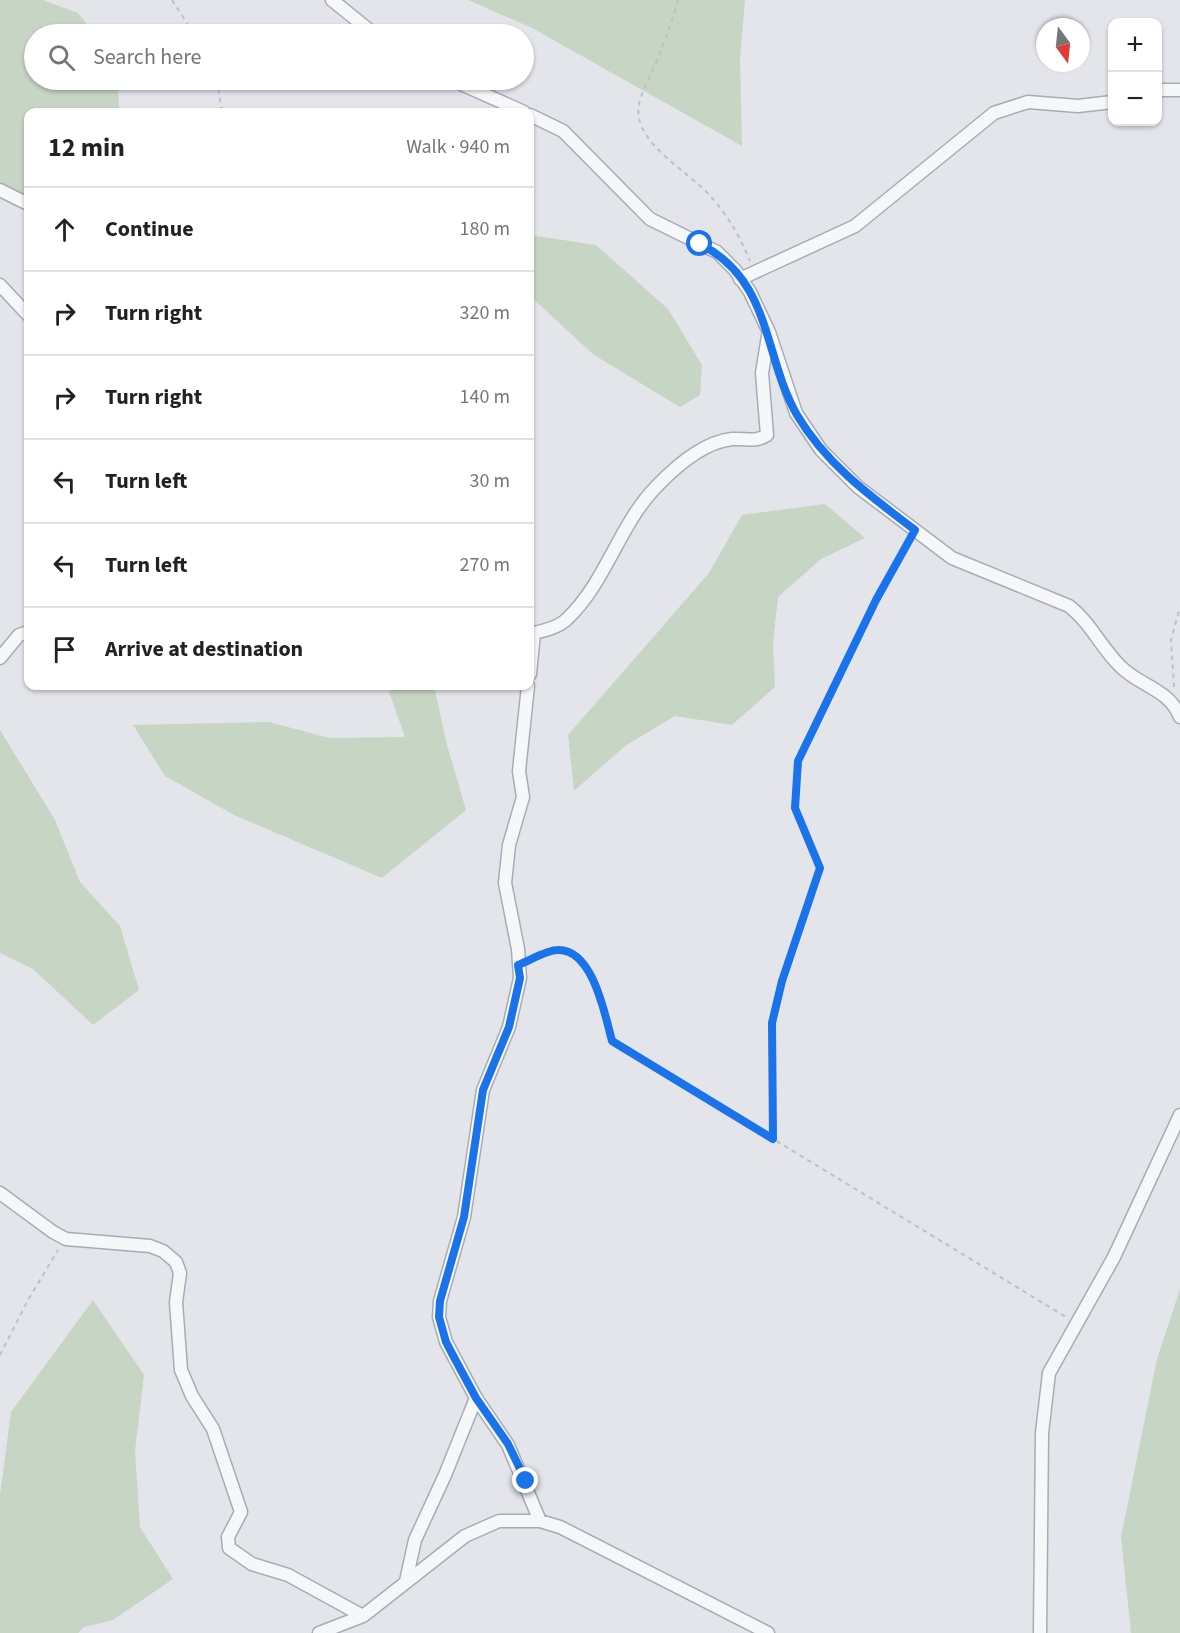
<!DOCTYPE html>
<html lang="en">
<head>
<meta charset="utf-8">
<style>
  :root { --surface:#fff; --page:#f6f6f6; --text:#222; --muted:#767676; --line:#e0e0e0 }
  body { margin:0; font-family:"Source Sans 3",sans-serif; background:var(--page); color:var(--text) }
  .controls { position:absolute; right:18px; top:18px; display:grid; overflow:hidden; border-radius:12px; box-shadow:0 2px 4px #0004 }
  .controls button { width:54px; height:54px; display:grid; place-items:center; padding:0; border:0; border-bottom:2px solid var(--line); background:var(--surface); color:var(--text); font:30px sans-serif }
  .compass { position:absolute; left:1036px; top:18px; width:54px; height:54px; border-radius:50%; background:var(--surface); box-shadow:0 2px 4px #0004; rotate:165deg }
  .stop { position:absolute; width:18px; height:18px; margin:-14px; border:4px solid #1a73e8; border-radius:50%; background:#fff }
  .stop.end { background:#1a73e8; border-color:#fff; box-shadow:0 2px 6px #0008 }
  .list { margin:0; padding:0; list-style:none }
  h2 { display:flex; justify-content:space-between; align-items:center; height:78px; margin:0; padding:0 24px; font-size:26px }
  h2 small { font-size:20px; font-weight:400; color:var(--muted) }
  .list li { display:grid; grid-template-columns:39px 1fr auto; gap:18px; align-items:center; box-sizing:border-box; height:84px; padding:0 24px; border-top:2px solid var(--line) }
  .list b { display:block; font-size:22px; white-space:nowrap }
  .list em { font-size:20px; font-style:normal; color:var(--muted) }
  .icon { flex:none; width:33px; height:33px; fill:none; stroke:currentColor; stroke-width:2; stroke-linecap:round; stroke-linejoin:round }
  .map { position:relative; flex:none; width:1180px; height:1633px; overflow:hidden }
  .search { position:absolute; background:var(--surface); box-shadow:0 2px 4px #0004; left:24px; top:24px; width:510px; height:66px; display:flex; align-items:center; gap:15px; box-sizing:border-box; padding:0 21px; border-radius:33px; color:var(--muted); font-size:22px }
  .panel { position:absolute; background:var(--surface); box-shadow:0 2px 4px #0004; left:24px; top:108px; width:510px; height:582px; border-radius:12px }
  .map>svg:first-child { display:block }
  .green { fill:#c7d5c4 }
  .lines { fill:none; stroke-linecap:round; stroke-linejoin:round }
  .street-casing { stroke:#a8abb6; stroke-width:15 }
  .path { stroke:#bdc0c6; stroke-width:2; stroke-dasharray:4.5 4.5; stroke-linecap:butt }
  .street { stroke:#f6f7f9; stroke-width:12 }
  .route { stroke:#1a73e8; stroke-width:8 }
</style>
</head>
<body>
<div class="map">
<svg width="1180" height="1633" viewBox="0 0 1180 1633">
  <rect width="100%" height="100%" fill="#e3e5eb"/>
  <path class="green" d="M0 0H43L78 13 95 34H34V80H118L119 112H28V198L0 199Z
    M468 0H745L740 58 742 146 532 28Z
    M530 235 596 245 668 309 702 365 700 395 680 407 594 355 530 296Z
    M825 504 865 538 821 559 778 597 773 643 775 687 732 725 675 716 625 746 574 791 568 735 709 573 742 515Z
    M387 686H434L447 745 466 810 382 878 234 815 165 776 133 725 269 722 329 738 405 737Z
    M0 730 55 820 80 882 120 926 139 990 93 1025 33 969 0 953Z
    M1180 1289V1633H1131L1121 1537 1157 1359Z
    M93 1300 144 1375 135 1451 140 1527 173 1579 113 1620 84 1627 78 1633H0V1495L11 1412Z"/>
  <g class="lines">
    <defs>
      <path id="street" d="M332 0 374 34
        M452 80 524 112
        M1158 90H1180
        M530 115 563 131 650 219 717 252 735 270 750 292 769 332 796 413 821 450 858 487 952 558 1069 606C1091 623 1101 648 1121 667 1140 686 1170 690 1180 717
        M0 190 28 204
        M740 279 855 226 994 113 1028 102 1078 106 1112 102
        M0 285 28 315
        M530 634C542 631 558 628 567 619 606 582 619 525 656 487 675 467 704 442 732 439 747 438 754 443 767 435L762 373 768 336
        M0 658 19 635 28 632
        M530 674 534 633
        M528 686 519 771 523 797 509 845 505 883 518 949 520 978 509 1027 483 1090 464 1217 440 1301 439 1317 446 1342 476 1398 508 1445 540 1521
        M0 1193 53 1232 66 1239 150 1246 163 1251 176 1262 180 1273 176 1302 181 1370 192 1396 213 1429 241 1512 228 1537 229 1548 252 1564 288 1575 363 1616
        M406 1581 415 1540 445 1475 476 1398
        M319 1633 363 1616 465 1536 499 1521H540L560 1527 768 1633
        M1040 1633 1042 1433 1049 1373 1114 1257 1180 1115"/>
    </defs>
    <use href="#street" class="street-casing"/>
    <path class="path" d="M172 0 194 34
      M678 0C672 22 664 44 655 65 650 77 642 91 639 104 631 143 691 172 712 198 729 217 740 237 750 261
      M217 80 222 112
      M1174 687 1171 640 1180 607
      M532 960C539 957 551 950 558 950 593 951 605 1014 612 1041L1066 1317
      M773 1139 772 1023 782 981 820 868 795 808 798 761 876 600 908 542
      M0 1355 28 1300 58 1250"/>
    <use href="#street" class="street"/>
  </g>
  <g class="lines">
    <path class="route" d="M526 1481 508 1444 476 1398 456 1361 446 1342 439 1317 440 1301 464 1217 483 1090 509 1027 520 978 518 965C529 961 546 950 558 950 593 949 605 1015 612 1041L773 1139 772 1023 782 981 820 868 795 808 798 761 876 600 915 530C870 496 826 464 797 415 763 356 772 280 700 244"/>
  </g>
</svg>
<div class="controls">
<button>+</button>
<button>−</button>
</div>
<svg class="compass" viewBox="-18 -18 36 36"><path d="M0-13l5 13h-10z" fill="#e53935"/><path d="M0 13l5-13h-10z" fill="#767676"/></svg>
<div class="stop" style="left:700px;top:244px"></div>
<div class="stop end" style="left:526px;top:1481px"></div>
<div class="search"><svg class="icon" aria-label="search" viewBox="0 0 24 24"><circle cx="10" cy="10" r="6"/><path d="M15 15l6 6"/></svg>Search here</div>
<section class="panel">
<h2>12 min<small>Walk · 940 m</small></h2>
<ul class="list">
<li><svg class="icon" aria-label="ahead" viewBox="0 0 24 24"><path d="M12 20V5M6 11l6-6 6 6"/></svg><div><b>Continue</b></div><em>180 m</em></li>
<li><svg class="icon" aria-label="right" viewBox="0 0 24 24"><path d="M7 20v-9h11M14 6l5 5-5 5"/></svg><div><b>Turn right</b></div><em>320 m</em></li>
<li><svg class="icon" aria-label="right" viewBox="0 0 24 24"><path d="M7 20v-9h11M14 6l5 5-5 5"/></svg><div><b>Turn right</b></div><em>140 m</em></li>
<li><svg class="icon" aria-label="left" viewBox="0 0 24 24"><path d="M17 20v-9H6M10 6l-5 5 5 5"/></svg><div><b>Turn left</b></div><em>30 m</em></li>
<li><svg class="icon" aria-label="left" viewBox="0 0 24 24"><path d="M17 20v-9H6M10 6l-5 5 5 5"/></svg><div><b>Turn left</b></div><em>270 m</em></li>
<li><svg class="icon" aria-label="arrive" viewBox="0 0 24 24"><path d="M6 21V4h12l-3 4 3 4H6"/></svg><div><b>Arrive at destination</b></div></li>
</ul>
</section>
</div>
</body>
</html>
